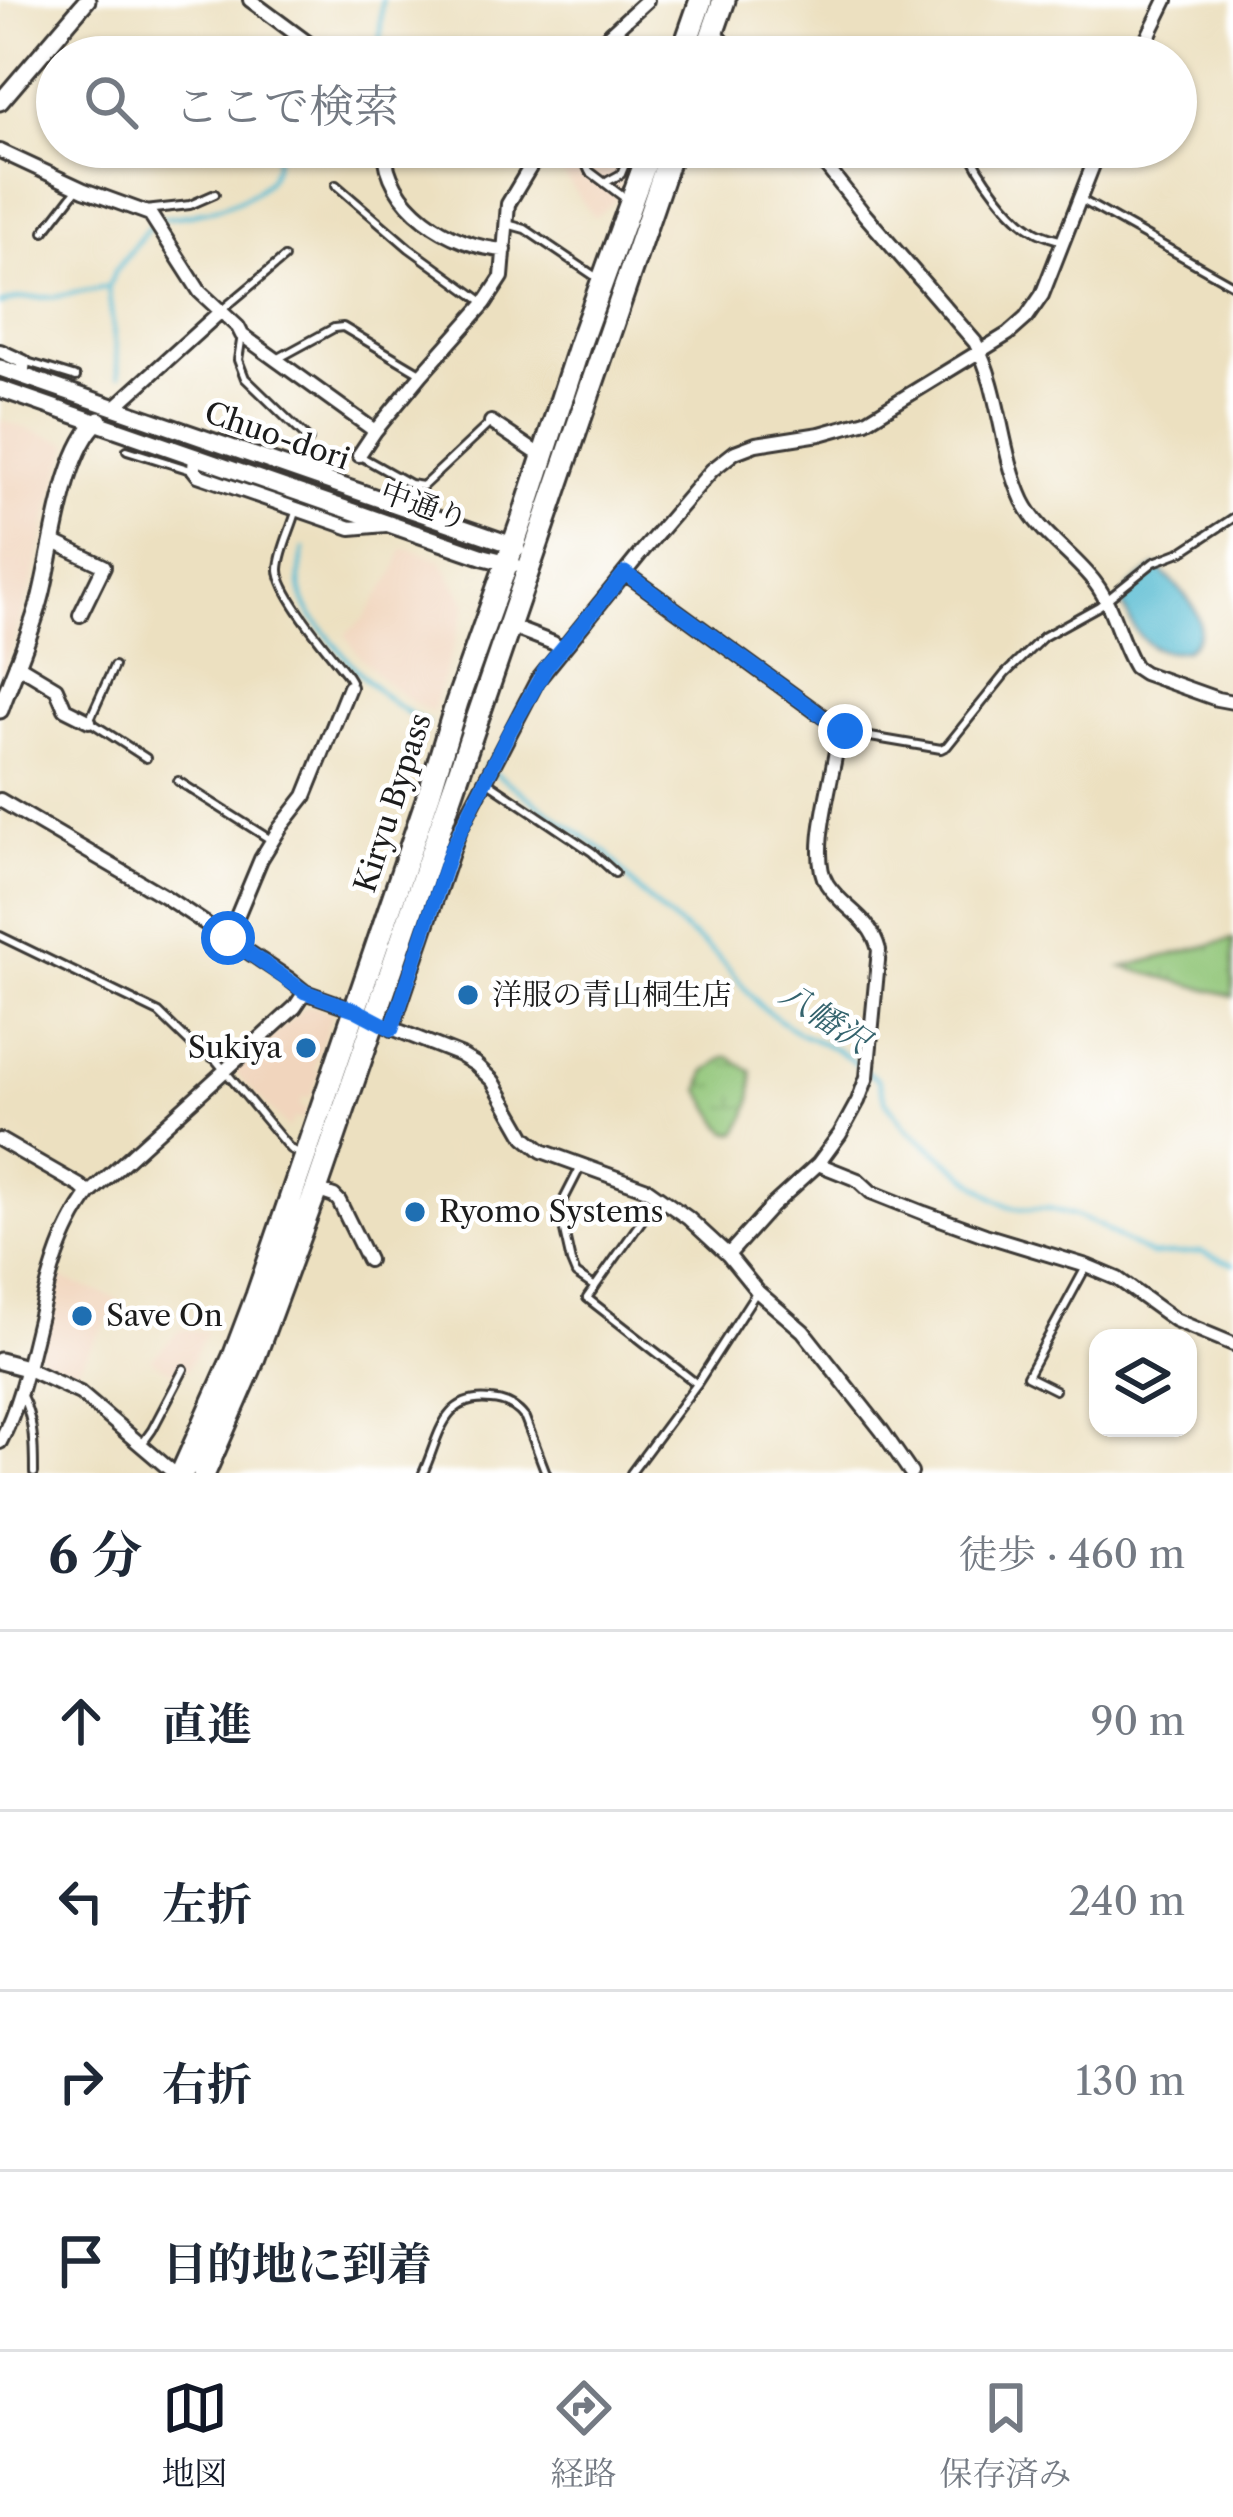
<!DOCTYPE html>
<html lang="ja">
<head>
<meta charset="utf-8">
<style>
  :root { --surface:#fff; --page:#f6f6f7; --text:#1f2937; --muted:#747a83; --line:#e0e1e3; --accent:#111827 }
  body { margin:0; font-family:"Libre Caslon Text","Noto Serif JP",serif; background:var(--page); color:var(--text) }
  .controls { position:absolute; right:36px; bottom:36px; display:grid; overflow:hidden; border-radius:24px; box-shadow:0 3px 9px #0004 }
  .controls button { width:108px; height:108px; display:grid; place-items:center; padding:0; border:0; border-bottom:3px solid var(--line); background:var(--surface); color:var(--text); font:60px sans-serif }
  .stop { position:absolute; width:36px; height:36px; margin:-27px; border:9px solid #1a73e8; border-radius:50%; background:#fff }
  .stop.end { background:#1a73e8; border-color:#fff; box-shadow:0 3px 12px #0008 }
  .list { margin:0; padding:0; list-style:none }
  h2 { display:flex; justify-content:space-between; align-items:center; height:156px; margin:0; padding:0 48px; font-size:51px }
  h2 small { font-size:39px; font-weight:400; color:var(--muted) }
  .list li { display:grid; grid-template-columns:78px 1fr auto; gap:36px; align-items:center; box-sizing:border-box; height:180px; padding:0 48px; border-top:3px solid var(--line) }
  .list b { display:block; font-size:45px; white-space:nowrap }
  .list em { font-size:39px; font-style:normal; color:var(--muted) }
  .icon { flex:none; width:66px; height:66px; fill:none; stroke:currentColor; stroke-width:2; stroke-linecap:round; stroke-linejoin:round }
  .map { position:relative; flex:none; width:1233px; height:1473px; overflow:hidden }
  .search { position:absolute; background:var(--surface); box-shadow:0 3px 9px #0004; left:36px; right:36px; top:36px; height:132px; display:flex; align-items:center; gap:30px; box-sizing:border-box; padding:0 42px; border-radius:66px; color:var(--muted); font-size:45px }
  .sheet { height:876px; background:var(--surface) }
  nav { display:flex; justify-content:space-around; align-items:center; box-sizing:border-box; height:168px; border-top:3px solid var(--line); background:var(--surface); font-size:33px; color:var(--muted) }
  nav a { display:grid; justify-items:center; gap:6px }
  nav .on { color:var(--accent) }
  .map>svg:first-child { display:block }
  .built { fill:#f1d5bd }
  .grass { fill:url(#grass-tufts); stroke:#56704a; stroke-width:3 }
  .wetland { fill:url(#wetland-marsh); stroke:#56704a; stroke-width:3 }
  .water { fill:#52bad0; stroke:#376b76; stroke-width:3 }
  .lines { fill:none; stroke-linecap:round; stroke-linejoin:round }
  .stream { stroke:#52bad0; stroke-width:4.5 }
  .service-casing { stroke:#3b3935; stroke-width:12 }
  .minor-casing { stroke:#3b3935; stroke-width:18 }
  .tertiary-casing { stroke:#3b3935; stroke-width:21 }
  .trunk-casing { stroke:#3b3935; stroke-width:27 }
  .service { stroke:#fff; stroke-width:6 }
  .minor { stroke:#fff; stroke-width:12 }
  .tertiary { stroke:#fff; stroke-width:15 }
  .trunk { stroke:#fff; stroke-width:21 }
  .route { stroke:#1a73e8; stroke-width:15 }
  .poi-dot { fill:#1f6fb2; stroke:#fff; stroke-width:4.5 }
  .labels { text-anchor:middle; stroke-width:9; stroke-linejoin:round; paint-order:stroke }
  .street-label { font-size:30px; fill:#1c1c1c; stroke:#fff }
  .poi-label { font-size:30px; fill:#1c1c1c; stroke:#fff; text-anchor:start }
  .water-label { font-size:33px; font-style:italic; fill:#34636d; stroke:#fff }
</style>
</head>
<body>
<div class="map">
<svg width="1233" height="1473" viewBox="0 0 1233 1473">
  <defs>
    <pattern id="grass-tufts" width="24" height="20" patternUnits="userSpaceOnUse" patternTransform="scale(3)"><rect width="24" height="20" fill="#90c577"/><path d="M3 7l-1-3M5 7V3M7 7l1-3M15 17l-1-3M17 17v-4M19 17l1-3" fill="none" stroke="#7ca966"/></pattern>
    <pattern id="wetland-marsh" width="20" height="14" patternUnits="userSpaceOnUse" patternTransform="scale(3)"><rect width="20" height="14" fill="#90c577"/><path d="M1 5h8M5 5V1M11 12h8M15 12V8" fill="none" stroke="#7ca966"/></pattern>
  </defs>
  <rect width="100%" height="100%" fill="#fff"/>
  <filter id="ink" filterUnits="userSpaceOnUse"><feTurbulence type="fractalNoise" baseFrequency=".00833" numOctaves="2"/><feDisplacementMap in="SourceGraphic" scale="24" xChannelSelector="R" yChannelSelector="G"/><feConvolveMatrix kernelMatrix="1 2 1 2 8 2 1 2 1" color-interpolation-filters="sRGB"/></filter>
  <filter id="wash" filterUnits="userSpaceOnUse"><feTurbulence type="fractalNoise" baseFrequency=".004" numOctaves="4" result="noise"/><feDisplacementMap in="SourceGraphic" scale="48" xChannelSelector="R" yChannelSelector="G"/><feGaussianBlur stdDeviation="2.7" result="paint"/><feColorMatrix in="noise" values="0 0 0 0 0 0 0 0 0 0 0 0 0 0 0 0 0 1.4 0 .05"/><feComposite in="paint" operator="in"/></filter>
  <g filter="url(#wash)">
    <rect width="100%" height="100%" fill="#ece0c0"/>
    <path class="built" d="M568 147H635L614 202 594 217 550 156Z
      M0 420 70 443 51 504 30 592 0 681Z
      M403 547 440 559 467 604 432 713 407 699 384 681 361 658 345 635 364 618 394 573Z
      M308 1007H316L333 1012 314 1068 320 1072 310 1099 304 1096 300 1105 307 1109 303 1120 294 1118 289 1129 234 1071 302 1010Z
      M59 1277 120 1300 74 1375 43 1360 38 1352Z
      M181 1329 207 1331 187 1371 180 1367 176 1374 150 1360Z"/>
    <path class="grass" d="M1233 939V996L1123 967Z"/>
    <path class="wetland" d="M725 1057H730L752 1072C754 1094 750 1115 737 1133L728 1132 723 1127 700 1090 705 1072Z"/>
    <path class="water" d="M1156 566C1178 587 1223 624 1185 650 1146 658 1135 632 1121 601L1130 586Z"/>
    <g class="lines">
      <path class="stream" d="M379 57 382 0
        M162 218C191 217 255 203 271 176 276 168 276 156 279 147
        M108 287 119 376
        M108 287 115 271 150 226
        M0 304 20 298 54 297 108 287
        M304 549C298 575 297 593 312 616 347 660 377 699 428 724
        M485 766 608 854 636 888 664 914 717 955 761 1007 798 1033 836 1049 878 1080 885 1100 907 1129 993 1197 1009 1206 1026 1209 1048 1208 1073 1215 1100 1226 1120 1239 1152 1255 1201 1252 1233 1264"/>
    </g>
  </g>
  <g filter="url(#ink)">
    <g class="lines">
      <defs>
        <path id="service" d="M594 147 585 162 589 171 622 196
          M968 147C978 173 1010 217 1035 231 1043 236 1053 238 1063 241
          M608 181 621 174 632 147
          M336 185 409 248 482 301
          M1080 199 1233 285
          M145 210 190 205 215 194
          M507 224 525 229 596 277
          M44 232 78 188
          M223 309 284 258
          M242 335 238 360 245 378 309 440
          M279 358 334 328 343 327 422 374
          M27 362 76 377
          M127 450 191 470
          M360 456 410 484 423 486 491 422
          M296 512C291 530 280 550 279 569 278 593 332 655 348 676L351 681 349 687
          M114 666 89 721 146 758
          M835 731 941 749 947 746 1005 674 1043 637 1099 606 1154 562 1183 551 1233 518
          M178 781 271 840
          M488 782 592 852 615 873
          M0 936 159 1013 192 1045 215 1059 290 1149 302 1155
          M581 1166 559 1209 571 1262 576 1274 595 1287
          M657 1199 587 1298 697 1384
          M1055 1390 1027 1376 1085 1269
          M22 1396C34 1419 34 1447 34 1473
          M142 1444 152 1430 184 1369
          M423 1473C439 1440 441 1394 491 1400 505 1401 516 1406 525 1418L546 1473
          M631 1473 697 1384 755 1294"/>
        <path id="minor" d="M250 0 327 57
          M714 31 736 57
          M585 57 647 0
          M1138 57 1166 0
          M385 147C384 205 451 248 505 250
          M811 147 864 214 975 342C1001 391 1000 451 1023 501 1040 535 1074 554 1096 584 1114 608 1119 641 1135 667L1144 673 1217 699 1233 702
          M0 151 84 190 150 214 200 292 238 327 242 335 375 431
          M0 351 24 362 22 375
          M114 408 220 312
          M491 422 534 451 544 454
          M359 455 375 431 422 374 485 303 502 277 508 204 532 164 538 147
          M195 456 194 470 198 475 351 528 386 525
          M54 542 104 566 80 615
          M625 573 829 721 835 731 837 744C833 779 808 854 827 884 844 910 870 916 879 950L867 1077 858 1101 840 1134 818 1164 772 1206 728 1255
          M509 626 553 643 561 649
          M16 664 56 688 65 709 89 721
          M0 800 164 896 289 979 305 992 356 1010
          M228 938 261 859 280 828 305 796 349 687
          M384 1025 460 1055 475 1064 493 1081 525 1137 542 1151 647 1189 688 1218 728 1255 758 1292 803 1331 882 1431 911 1473
          M392 1029 460 829 537 681 640 554 712 470 735 452 756 444 820 434 866 421 1008 334 1026 318 1042 295 1100 147
          M0 1140 80 1186 89 1194
          M818 1164 858 1180 871 1192 924 1213 985 1235 1087 1266 1118 1279 1175 1320 1233 1344
          M316 1190 334 1196 339 1201 368 1260
          M26 1368 80 1393 174 1473
          M0 1442C40 1366 37 1262 89 1194L295 1007 305 992"/>
        <path id="tertiary" d="M0 102 87 0
          M0 368 513 545 517 549
          M0 389 484 557 513 564
          M0 710C13 673 31 635 41 596 53 549 63 451 99 420
          M0 1361 26 1368"/>
        <path id="trunk" d="M681 57 701 0
          M704 57 724 0
          M182 1473 235 1354 257 1296 430 791 457 702 523 518 580 343 651 147
          M204 1473 250 1368 316 1190 673 147"/>
      </defs>
      <use href="#service" class="service-casing"/>
      <use href="#minor" class="minor-casing"/>
      <use href="#tertiary" class="tertiary-casing"/>
      <use href="#trunk" class="trunk-casing"/>
      <use href="#service" class="service"/>
      <use href="#minor" class="minor"/>
      <use href="#tertiary" class="tertiary"/>
      <use href="#trunk" class="trunk"/>
    </g>
  </g>
  <g class="lines" filter="url(#ink)">
    <path class="route" d="M228 938 305 992 356 1010 392 1029 451 850 508 734 546 668 625 573 814 710 829 722 836 731H845"/>
  </g>
  <g class="poi-dot">
    <circle cx="468" cy="995" r="12"/>
    <circle cx="306" cy="1048" r="12"/>
    <circle cx="415" cy="1212" r="12"/>
    <circle cx="82" cy="1316" r="12"/>
  </g>
  <g class="labels">
    <g class="street-label">
      <text transform="translate(277 436) rotate(19)" y="10">Chuo-dori</text>
      <text transform="translate(424 506) rotate(20)" y="10">中通り</text>
      <text transform="translate(393 803) rotate(-72)" y="10">Kiryu Bypass</text>
    </g>
    <g class="poi-label">
      <text x="492" y="1005">洋服の青山桐生店</text>
      <text x="282" y="1058" text-anchor="end">Sukiya</text>
      <text x="439" y="1222">Ryomo Systems</text>
      <text x="106" y="1326">Save On</text>
    </g>
    <g class="water-label">
      <text transform="translate(825 1017) rotate(33)" y="12">八幡沢</text>
    </g>
  </g>
</svg>
<div class="controls">
<button><svg class="icon" aria-label="layers" viewBox="0 0 24 24"><path d="M12 4l9 5-9 5-9-5zM3 14l9 5 9-5"/></svg></button>
</div>
<div class="stop" style="left:228px;top:938px"></div>
<div class="stop end" style="left:845px;top:731px"></div>
<div class="search"><svg class="icon" aria-label="search" viewBox="0 0 24 24"><circle cx="10" cy="10" r="6"/><path d="M15 15l6 6"/></svg>ここで検索</div>
</div>
<section class="sheet">
<h2>6 分<small>徒歩 · 460 m</small></h2>
<ul class="list">
<li><svg class="icon" aria-label="ahead" viewBox="0 0 24 24"><path d="M12 20V5M6 11l6-6 6 6"/></svg><div><b>直進</b></div><em>90 m</em></li>
<li><svg class="icon" aria-label="left" viewBox="0 0 24 24"><path d="M17 20v-9H6M10 6l-5 5 5 5"/></svg><div><b>左折</b></div><em>240 m</em></li>
<li><svg class="icon" aria-label="right" viewBox="0 0 24 24"><path d="M7 20v-9h11M14 6l5 5-5 5"/></svg><div><b>右折</b></div><em>130 m</em></li>
<li><svg class="icon" aria-label="arrive" viewBox="0 0 24 24"><path d="M6 21V4h12l-3 4 3 4H6"/></svg><div><b>目的地に到着</b></div></li>
</ul>
</section>
<nav>
<a class="on"><svg class="icon" aria-label="map" viewBox="0 0 24 24"><path d="M3 6l6-2 6 2 6-2v14l-6 2-6-2-6 2zM9 4v14M15 6v14"/></svg>地図</a>
<a><svg class="icon" aria-label="directions" viewBox="0 0 24 24"><path d="M12 3l9 9-9 9-9-9zM9 14v-3h6M13 9l2 2-2 2"/></svg>経路</a>
<a><svg class="icon" aria-label="saved" viewBox="0 0 24 24"><path d="M7 4h10v16l-5-4-5 4z"/></svg>保存済み</a>
</nav>
</body>
</html>
